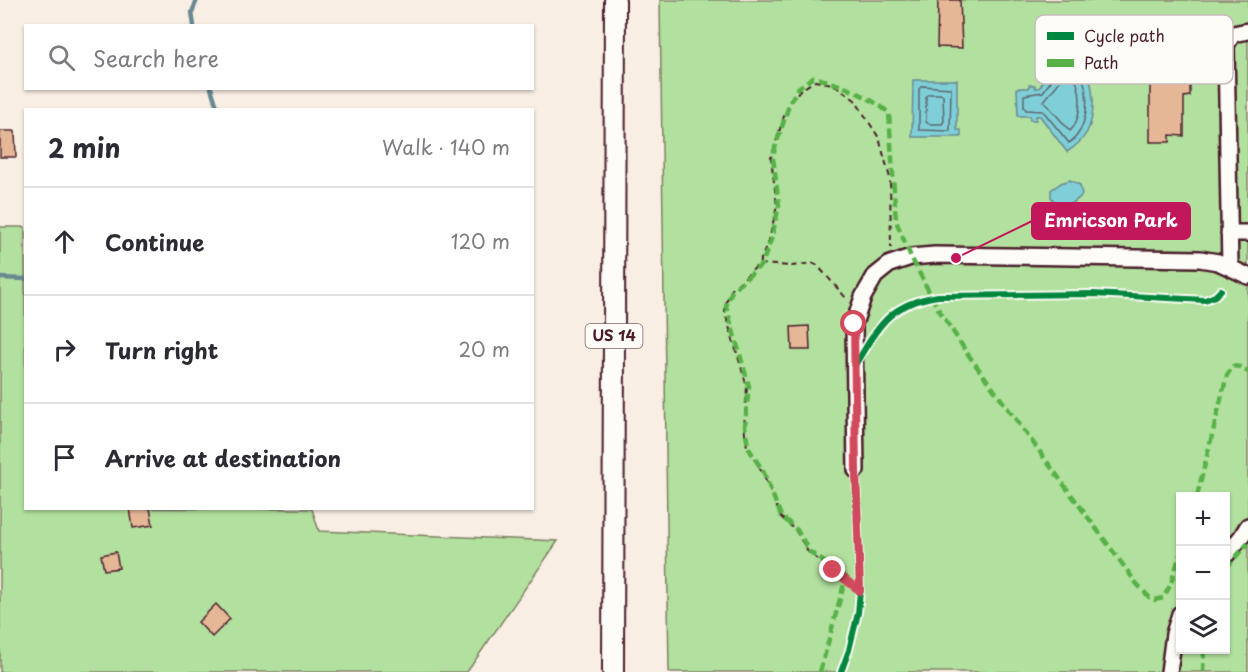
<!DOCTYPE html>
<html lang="en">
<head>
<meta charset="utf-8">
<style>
  :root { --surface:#fff; --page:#f7f7f7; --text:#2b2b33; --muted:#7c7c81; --line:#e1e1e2 }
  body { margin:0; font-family:"Playpen Sans",sans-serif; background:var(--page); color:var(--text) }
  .controls { position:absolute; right:18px; bottom:18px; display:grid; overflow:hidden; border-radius:0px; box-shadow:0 2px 4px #0004 }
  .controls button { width:54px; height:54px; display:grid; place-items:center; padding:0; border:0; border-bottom:2px solid var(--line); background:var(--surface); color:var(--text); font:30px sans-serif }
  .stop { position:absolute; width:18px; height:18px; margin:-14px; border:4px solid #d1495b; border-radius:50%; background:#fff }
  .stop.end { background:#d1495b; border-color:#fff; box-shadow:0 2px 6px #0008 }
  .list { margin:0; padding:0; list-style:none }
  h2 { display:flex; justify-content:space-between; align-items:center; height:78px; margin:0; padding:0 24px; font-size:26px }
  h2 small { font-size:20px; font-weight:400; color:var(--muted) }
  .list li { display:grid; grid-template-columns:39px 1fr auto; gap:18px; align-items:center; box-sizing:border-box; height:108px; padding:0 24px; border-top:2px solid var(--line) }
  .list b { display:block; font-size:22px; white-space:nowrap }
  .list em { font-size:20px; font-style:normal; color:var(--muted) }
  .icon { flex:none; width:33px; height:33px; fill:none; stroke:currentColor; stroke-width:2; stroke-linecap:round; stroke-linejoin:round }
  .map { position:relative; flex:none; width:1248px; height:672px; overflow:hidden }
  .search { position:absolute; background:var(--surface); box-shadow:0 2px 4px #0004; left:24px; top:24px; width:510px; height:66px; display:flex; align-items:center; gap:15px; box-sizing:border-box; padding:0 21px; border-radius:0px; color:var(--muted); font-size:22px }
  .panel { position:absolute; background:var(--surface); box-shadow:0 2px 4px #0004; left:24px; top:108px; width:510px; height:402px; border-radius:0px }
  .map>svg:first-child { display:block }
  .green { fill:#b2e09e; stroke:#7e8064; stroke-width:1.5; fill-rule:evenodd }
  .water { fill:#7ecfd7; stroke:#698992; stroke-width:1.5 }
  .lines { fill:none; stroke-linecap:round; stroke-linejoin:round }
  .shore { stroke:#5f6570; stroke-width:1.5 }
  .stream { stroke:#698992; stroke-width:4.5 }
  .building { fill:#e6b797; stroke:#4a1f2b; stroke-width:1.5 }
  .minor-casing { stroke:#4a1f2b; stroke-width:20 }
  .major-casing { stroke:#4a1f2b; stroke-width:24 }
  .path { stroke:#4a1f2b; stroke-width:2; stroke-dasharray:6 4.5; stroke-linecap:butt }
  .minor { stroke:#fdfcf7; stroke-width:15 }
  .major { stroke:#fdfcf7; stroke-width:20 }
  .quiet { stroke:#57b146; stroke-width:4.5; stroke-dasharray:9 4.5; stroke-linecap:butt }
  .cycleway-casing { stroke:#fdfcf7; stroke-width:10 }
  .cycleway { stroke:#00873e; stroke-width:6 }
  .route { stroke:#d1495b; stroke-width:8 }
  .labels { text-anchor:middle; stroke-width:4.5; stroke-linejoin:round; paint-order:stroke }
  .shield { fill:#fdfcf7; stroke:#806168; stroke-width:1.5 }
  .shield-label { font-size:15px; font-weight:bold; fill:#4a1f2b }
  .key { fill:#fdfcf7; stroke:#c7baba; stroke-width:1.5 }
  .key-label { font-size:16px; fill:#4a1f2b }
  .leader { fill:none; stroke:#c2185b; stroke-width:2 }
  .callout-dot { fill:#c2185b; stroke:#fdfcf7; stroke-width:2 }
  .callout { fill:#c2185b; stroke:#c2185b; stroke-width:2 }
  .callout-label { font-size:18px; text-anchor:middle; font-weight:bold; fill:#fff }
</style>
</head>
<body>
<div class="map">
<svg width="1248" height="672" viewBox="0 0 1248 672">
  <rect width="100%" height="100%" fill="#f8eee4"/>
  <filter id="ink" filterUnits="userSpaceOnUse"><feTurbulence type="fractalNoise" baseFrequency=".0167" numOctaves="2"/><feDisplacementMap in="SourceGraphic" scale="12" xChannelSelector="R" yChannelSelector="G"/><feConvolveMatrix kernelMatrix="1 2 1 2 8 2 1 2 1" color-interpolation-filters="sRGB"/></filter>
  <g filter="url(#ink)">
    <path class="green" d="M660 0H1248V672H669ZM1180 496H1226V650H1180Z
      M0 227H25L26 508 312 509 319 531 558 541 467 672H0Z"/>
    <path class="water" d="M1066 49C1071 54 1078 59 1083 65 1095 81 1096 114 1087 132 1082 141 1075 147 1067 152L1040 116H1036V120H1030V116H1018L1017 88H1029V85H1035V88H1039Z
      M913 80H957V130H961V137H912Z
      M1070 180 1080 185 1082 195C1076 202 1066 208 1057 205L1051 197V190L1061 183Z"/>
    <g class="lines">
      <path class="shore" d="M1066 60C1093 70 1093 128 1069 143L1043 111 1026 110 1024 107V95L1043 92Z
        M1068 71C1084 81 1083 119 1070 131L1044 101Z
        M922 86 951 88 950 131 919 130V89Z
        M929 94H941L943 96 944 121 942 124H929L926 122V96Z"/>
      <path class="stream" d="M194 26 192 12 197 0
        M211 88 218 110
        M0 278 26 279"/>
    </g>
    <path class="building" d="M938 0H960L962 48 937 47Z
      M1154 43 1183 44V73L1190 72V96L1184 97V136L1170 135V142H1150V73H1156Z
      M0 131H15L16 157H0Z
      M809 326 810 350H792L791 327Z
      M130 508H150L153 525 133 528Z
      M116 552 119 568 104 570 101 555Z
      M216 604 230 619 212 637 198 622Z"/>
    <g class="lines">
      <defs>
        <path id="minor" d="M1229 233H1248
          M1230 267 1226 45 1233 34 1248 31
          M856 470 854 324 863 297 875 276 890 264 911 257 935 255 1200 259 1218 262 1248 276
          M1226 555 1242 536 1248 526
          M1169 672 1174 634 1180 614"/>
        <path id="major" d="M613 672 615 0"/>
      </defs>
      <use href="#minor" class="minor-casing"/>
      <use href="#major" class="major-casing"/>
      <path class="path" d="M760 264 792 266 812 263 817 265 846 298
        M860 591 808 552 796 531 781 517 763 474 747 447 744 426 747 387 725 313V305L731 290 759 264 769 240 777 206 771 158 784 116 790 102 800 90 815 81 833 84 855 100 879 138 890 178 891 248"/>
      <use href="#minor" class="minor"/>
      <use href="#major" class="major"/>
      <path class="quiet" d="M1197 496 1227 375 1233 366 1240 367 1248 372
        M1226 568 1248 543
        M820 672 846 577 810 552 797 530 781 516 764 473 748 447 745 426 749 386 726 306 732 291 762 264 771 240 779 206 773 157 775 148 790 102 798 88 813 77C840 84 868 95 889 113L896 221 911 257 937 307 967 353 1137 584 1149 597 1155 600 1163 598 1170 586 1180 555
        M1203 672 1204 650"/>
      <defs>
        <path id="cycleway" d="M855 365C879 326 888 304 938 296L1093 294 1205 300 1215 296 1221 290
          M841 672 849 650 858 613 860 591 856 470"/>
      </defs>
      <use href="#cycleway" class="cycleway-casing"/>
      <use href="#cycleway" class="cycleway"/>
    </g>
  </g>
  <g class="lines" filter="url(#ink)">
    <path class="route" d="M833 570 860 591 856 471 854 324"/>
  </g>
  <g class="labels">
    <rect class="shield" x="585.5" y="324" width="57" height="24" rx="4.5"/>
    <g class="shield-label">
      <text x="614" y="341">US 14</text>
    </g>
  </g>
  <rect x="1035" y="15" width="198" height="69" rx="9" class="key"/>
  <rect x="1047" y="32" width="27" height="8" fill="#00873e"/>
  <rect x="1047" y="59" width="27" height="8" fill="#57b146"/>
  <g class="key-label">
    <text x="1084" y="42">Cycle path</text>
    <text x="1084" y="69">Path</text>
  </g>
  <path class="leader" d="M956 258L1032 221"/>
  <circle class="callout-dot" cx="956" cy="258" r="6"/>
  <rect class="callout" x="1032" y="203" width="158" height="36" rx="6"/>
  <g class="callout-label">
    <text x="1111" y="227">Emricson Park</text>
  </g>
</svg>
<div class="controls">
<button>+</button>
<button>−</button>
<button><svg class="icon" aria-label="layers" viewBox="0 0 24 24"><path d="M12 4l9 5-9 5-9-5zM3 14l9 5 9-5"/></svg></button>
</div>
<div class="stop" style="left:854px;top:324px"></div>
<div class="stop end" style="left:833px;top:570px"></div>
<div class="search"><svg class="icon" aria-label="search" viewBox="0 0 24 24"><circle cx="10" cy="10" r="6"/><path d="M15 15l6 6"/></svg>Search here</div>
<section class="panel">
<h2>2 min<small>Walk · 140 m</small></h2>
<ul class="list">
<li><svg class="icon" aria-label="ahead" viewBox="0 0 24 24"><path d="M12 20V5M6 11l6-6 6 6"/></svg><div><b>Continue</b></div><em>120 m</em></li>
<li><svg class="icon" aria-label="right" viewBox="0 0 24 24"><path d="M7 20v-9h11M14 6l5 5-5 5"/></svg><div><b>Turn right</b></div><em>20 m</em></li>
<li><svg class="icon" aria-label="arrive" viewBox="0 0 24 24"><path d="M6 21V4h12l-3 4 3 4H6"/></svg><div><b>Arrive at destination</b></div></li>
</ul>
</section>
</div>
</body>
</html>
